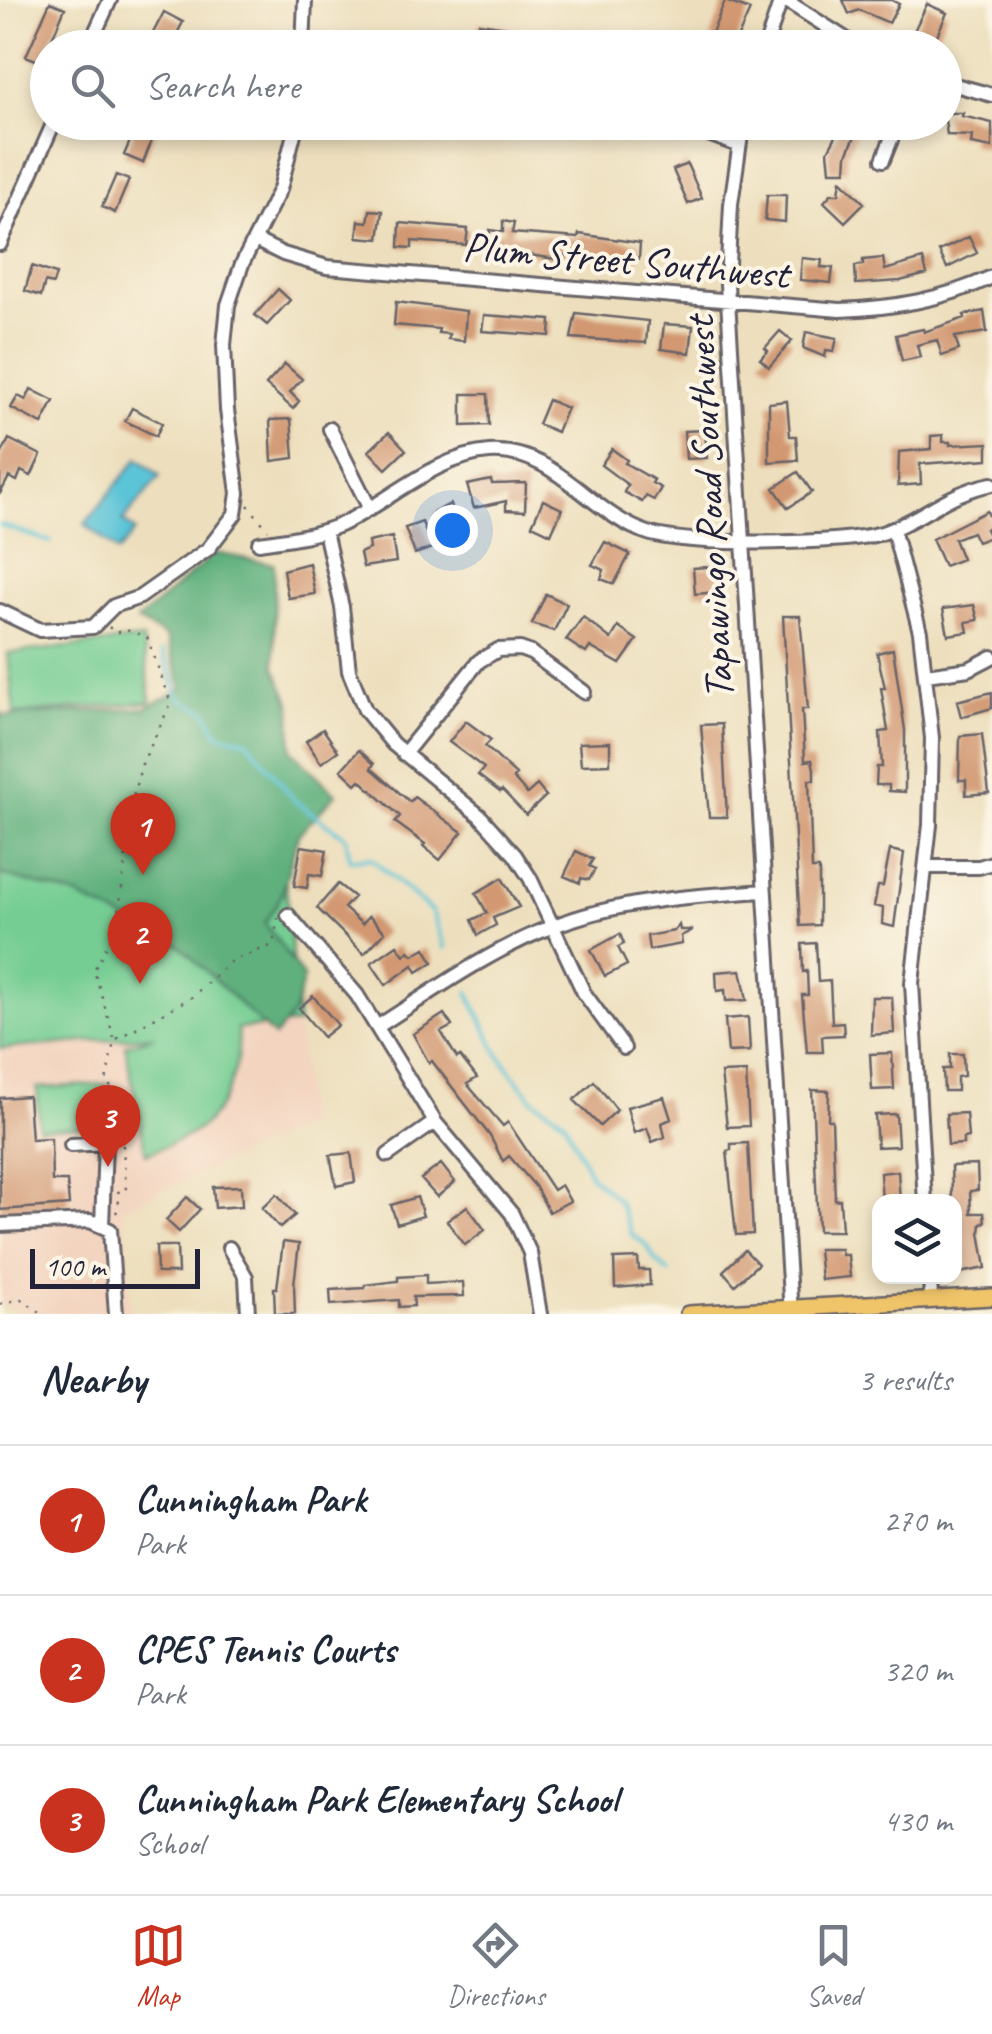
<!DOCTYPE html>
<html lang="en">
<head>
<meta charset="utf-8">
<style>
  :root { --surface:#fff; --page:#f6f6f7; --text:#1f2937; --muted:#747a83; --line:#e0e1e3; --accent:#c8321e }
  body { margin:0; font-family:Caveat,sans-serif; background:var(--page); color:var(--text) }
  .controls { position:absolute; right:30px; bottom:30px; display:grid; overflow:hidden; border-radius:20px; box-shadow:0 5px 15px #0003 }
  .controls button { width:90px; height:90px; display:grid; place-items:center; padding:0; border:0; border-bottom:2px solid var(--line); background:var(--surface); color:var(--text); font:50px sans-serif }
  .scale { position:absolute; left:30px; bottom:25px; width:170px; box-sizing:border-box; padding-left:10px; border:5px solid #22223b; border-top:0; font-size:28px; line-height:35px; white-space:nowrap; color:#22223b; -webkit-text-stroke:8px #fcf5e5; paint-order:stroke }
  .you { position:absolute; left:452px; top:530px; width:35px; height:35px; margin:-25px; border:8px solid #fff; border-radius:50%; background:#1a73e8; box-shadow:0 0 0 15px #1a73e833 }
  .badge { display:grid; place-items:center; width:65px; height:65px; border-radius:50%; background:var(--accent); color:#fff; font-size:32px; font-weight:700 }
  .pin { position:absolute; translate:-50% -82px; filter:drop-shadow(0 2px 5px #0008) }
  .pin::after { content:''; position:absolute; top:52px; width:35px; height:30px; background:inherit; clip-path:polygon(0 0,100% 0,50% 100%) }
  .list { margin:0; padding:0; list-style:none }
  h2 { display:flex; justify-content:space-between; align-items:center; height:130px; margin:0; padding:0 40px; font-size:42px }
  h2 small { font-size:32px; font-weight:400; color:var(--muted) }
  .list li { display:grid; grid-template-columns:65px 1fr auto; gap:30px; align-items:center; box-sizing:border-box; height:150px; padding:0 40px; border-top:2px solid var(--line) }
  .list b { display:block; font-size:38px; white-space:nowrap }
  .list p { margin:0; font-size:32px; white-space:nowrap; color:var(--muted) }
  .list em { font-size:32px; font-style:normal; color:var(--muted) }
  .icon { flex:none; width:55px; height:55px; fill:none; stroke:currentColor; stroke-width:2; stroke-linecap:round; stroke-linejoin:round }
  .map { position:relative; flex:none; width:992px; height:1314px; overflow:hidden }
  .search { position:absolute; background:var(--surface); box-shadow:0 5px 15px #0003; left:30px; right:30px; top:30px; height:110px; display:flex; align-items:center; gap:25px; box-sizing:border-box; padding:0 35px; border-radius:55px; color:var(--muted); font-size:38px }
  .sheet { height:580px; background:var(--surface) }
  nav { display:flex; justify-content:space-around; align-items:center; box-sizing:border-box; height:140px; border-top:2px solid var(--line); background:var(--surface); font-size:28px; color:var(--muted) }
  nav a { display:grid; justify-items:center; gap:5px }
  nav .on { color:var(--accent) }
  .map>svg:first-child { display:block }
  .built { fill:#f3d4bf }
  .green { fill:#74cd93; stroke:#4b7867; stroke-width:2.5 }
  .forest { fill:#5fb07d; stroke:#40695c; stroke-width:2.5 }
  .water { fill:#5bc4d7; stroke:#3e7389; stroke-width:2.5 }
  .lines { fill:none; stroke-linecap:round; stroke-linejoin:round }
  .stream { stroke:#5bc4d7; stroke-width:4 }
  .building { fill:#d29872 }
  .minor-casing { stroke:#696468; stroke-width:18 }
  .major-casing { stroke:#696468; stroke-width:20 }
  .path { stroke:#696468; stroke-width:2.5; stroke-dasharray:2.5 8; stroke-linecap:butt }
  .minor { stroke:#fff; stroke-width:12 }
  .major { stroke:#f0c469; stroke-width:15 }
  .labels { text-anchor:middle; stroke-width:8; stroke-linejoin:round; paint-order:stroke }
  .street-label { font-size:42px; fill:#22223b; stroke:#fcf5e5 }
</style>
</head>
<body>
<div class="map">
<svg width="992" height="1314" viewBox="0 0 992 1314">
  <rect width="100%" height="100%" fill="#fcf5e5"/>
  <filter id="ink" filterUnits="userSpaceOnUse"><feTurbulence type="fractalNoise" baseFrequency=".01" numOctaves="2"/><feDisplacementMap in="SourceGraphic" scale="20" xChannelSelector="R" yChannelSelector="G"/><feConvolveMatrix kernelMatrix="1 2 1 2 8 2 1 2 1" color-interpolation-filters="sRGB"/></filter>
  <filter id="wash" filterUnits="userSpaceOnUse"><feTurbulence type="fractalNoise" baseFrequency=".0048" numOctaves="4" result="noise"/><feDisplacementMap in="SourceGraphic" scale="40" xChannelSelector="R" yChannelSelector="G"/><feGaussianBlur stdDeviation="2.25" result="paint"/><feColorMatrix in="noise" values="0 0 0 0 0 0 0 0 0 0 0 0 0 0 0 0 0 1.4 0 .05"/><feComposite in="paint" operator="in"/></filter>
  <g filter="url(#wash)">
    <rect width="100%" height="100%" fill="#eddfbd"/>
    <path class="built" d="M298 1024 307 1125 124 1208 131 1314H34L0 1305V1049Z"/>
    <path class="green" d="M143 639 151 702 14 714 8 653Z
      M270 702 298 1024 237 1029C243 1063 226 1109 197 1130 183 1140 163 1147 146 1154L125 1045 155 1036 0 1049V726Z
      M107 1084 109 1125 39 1129 37 1088Z"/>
    <path class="forest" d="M215 553 274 564 275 667 291 704 292 751 336 794 298 835 281 897 265 923 304 978 293 1015 274 1037 179 945 74 895 0 874V710L2 716 145 708 182 689 166 637 137 621Z"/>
    <path class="water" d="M138 458 160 476 123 521 135 531 118 552 85 524Z"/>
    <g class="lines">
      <path class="stream" d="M0 525 51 542
        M162 651 180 699 206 711 219 735 247 740 296 802 346 837 350 860 371 858 432 912 445 948
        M468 992 499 1055 532 1099 564 1120 591 1176 618 1200 632 1235 647 1245 655 1260 669 1272"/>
    </g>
    <g id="blocks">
      <path class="building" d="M843 0H891L899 4 889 23 859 10 849 14Z
        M725 1 750 10 734 46 710 38Z
        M50 2 65 8 48 48V65L26 56Z
        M927 4 947 13 934 42 913 33Z
        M164 12 183 22 172 43 153 33Z
        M479 23 507 27 506 31 540 33 538 48H475Z
        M944 113H963L962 116 992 123V148L971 144 972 136 947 135Z
        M134 122 156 130 143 163 124 155 134 132 111 123Z
        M843 123 858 129 847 155 846 171H830L828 151Z
        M687 164 702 198 688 204 673 170Z
        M116 175 129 180 115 213 102 207Z
        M841 180 864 203 845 222 824 202 831 194H839Z
        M767 195H786L785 222 765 220Z
        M370 210 383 211 379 239 357 237 359 221 368 222Z
        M503 221 514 223 512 233 578 238 579 234 640 243 639 259 605 256 604 260 564 255 563 260 488 249 490 230 503 232Z
        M400 223 468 229 466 245 412 241V248L399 247Z
        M969 237 977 253 947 268 939 251Z
        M802 258 822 260 821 267 833 268 831 283 800 280Z
        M883 258 885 270 923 259 927 274 900 281 856 284 855 266 863 265V260Z
        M32 266 56 274 53 284 45 282 41 296 25 291Z
        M278 289 290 300 267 325 255 315Z
        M396 302 466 311 464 341 448 339 449 334 438 333 439 329 394 325Z
        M984 311 987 332 955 337 959 350 942 356 937 340 917 345 920 357 902 361 896 335 923 329 924 332 965 318 964 315Z
        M576 313 648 321 646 343 571 338Z
        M484 315 551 320 550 336 482 331Z
        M664 324 693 326 690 353 661 349Z
        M780 331 792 341 769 367 760 359 768 351 765 348Z
        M806 332 837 338 834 351 826 350 825 357 803 348Z
        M285 364 302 379 290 392 299 401 293 409 266 385Z
        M31 389 54 401 42 424 11 408 18 396 26 400Z
        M462 394H488L489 425 462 426Z
        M548 400 567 408 557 432 538 424Z
        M787 401 790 436H796L798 460 769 462V403Z
        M132 408 162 423 156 436 125 421Z
        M291 419 294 458 272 461 270 420Z
        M705 430 707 458 686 459 684 431Z
        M389 432 406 450 386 469 369 451Z
        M943 435V442H950V445L988 443V459L920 464 921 484 898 486 899 452 931 449V436Z
        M9 439 41 455 31 476 21 471 17 481 9 477 0 494V457Z
        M612 449 627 460 625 463 654 480 652 483 661 488 654 500 646 496 642 502 624 492 628 485 601 465Z
        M798 472 812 492 788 508 774 488Z
        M491 480 492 484 526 483 525 511 506 510V501L474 508 467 485Z
        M543 500 562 509 551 534 532 525Z
        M450 504 463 529 446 538 433 513Z
        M987 511 992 524 986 529 990 537 977 542 972 532 954 539 962 559 944 566 932 539Z
        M422 522 432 548 415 554 405 528Z
        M392 537 396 562 363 567 360 553 369 549 368 542Z
        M605 542 630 554 614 584 601 579 604 570 592 565Z
        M309 563 315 594 288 598 283 570Z
        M721 566V578H717L718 592 695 594 693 568Z
        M546 594 567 604 554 631 532 624Z
        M974 605 978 620 966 622 968 632 948 635 943 609Z
        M783 616H800L808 709H802L805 761 812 760 814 769V780H809L811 840 812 869H819V925L800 926Z
        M583 617 611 639 618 627 637 640 620 664 590 647 586 653 566 640Z
        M893 649 905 730V792L889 791V785H876L877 767H882L880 732 888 731 881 688H885L877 653Z
        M992 692V708L961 717 957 701Z
        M466 721 491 740 485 746 516 775 513 778 527 794 537 785 546 796 526 815 502 790 500 792 478 775 484 768 449 742Z
        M722 724 727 817H709L701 725Z
        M323 729 338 751 321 763 306 741Z
        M982 734 989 793 966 795V780H959L960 736Z
        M610 742V764L581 765 579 743Z
        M359 750 374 764 371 768 410 802 414 797 462 832 440 860 423 846 425 844 395 822 400 816 360 780 356 784 341 770Z
        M301 846 327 850 322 876 309 874 307 888 294 886Z
        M890 850 904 853 894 927 882 924 883 908 874 906 878 886H883Z
        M576 851 593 859 589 866 595 869 589 880 581 878 580 883 564 876Z
        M502 878 519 907 493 918 496 925 478 935 472 920 487 913 476 893Z
        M338 884 354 897 344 908 362 924 369 916 385 932 364 954 317 908Z
        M679 925 680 930H693L681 936 682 944 649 950 647 936 674 931Z
        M620 934 624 944 618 947 627 965 605 976 591 950Z
        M816 943 818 982 830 981 832 1023 843 1022 844 1035 822 1036 823 1052H807L802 995H808L807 971 803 972 802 944Z
        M397 945 404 955 409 951 413 955 425 948 433 962 417 972 413 965 386 985 371 963Z
        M741 970 747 1000 726 1001 725 990 717 991 716 972Z
        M313 996 338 1025 323 1037 299 1008Z
        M872 997H892L894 1033 871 1035Z
        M444 1014 452 1026 441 1032 457 1058 460 1056 477 1078 467 1084 503 1126 508 1122 553 1190 561 1185 570 1201 549 1212 535 1186 509 1156 503 1161 490 1136 432 1061 429 1063 413 1034Z
        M748 1017 750 1051 728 1052 725 1019Z
        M892 1053 894 1089 872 1090 870 1054Z
        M950 1054H963L964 1076 957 1077V1091H944L943 1069H950Z
        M746 1072 749 1126 727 1127 721 1073Z
        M594 1081 617 1110 600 1126 574 1100Z
        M812 1090 829 1091 828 1120H832L835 1200 840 1199 842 1231H818Z
        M28 1096 31 1139 51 1138 52 1181H67L69 1205 0 1210V1098Z
        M664 1097 671 1119 662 1123 665 1137 652 1142 647 1128 634 1133 627 1107Z
        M966 1113 968 1137 963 1138V1144L948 1145 946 1114Z
        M896 1114 898 1146 877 1147 875 1115Z
        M748 1143 753 1234 736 1235 727 1151 731 1150V1144Z
        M351 1153 355 1182 336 1186 330 1155Z
        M441 1164 455 1182 437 1197 421 1179Z
        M977 1165 978 1190 970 1191 971 1213H984L985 1222 981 1224 980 1232 986 1268 959 1273 954 1248 951 1166Z
        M898 1171 900 1202H882L880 1173Z
        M241 1186 242 1206 215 1208 213 1187Z
        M277 1194 295 1215 280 1228 262 1208Z
        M187 1197 200 1209 179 1232 166 1220Z
        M417 1197 423 1216 397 1224 391 1205Z
        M467 1206 485 1230 465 1245 447 1221Z
        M283 1242 299 1244 294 1284 295 1314H275L274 1288H277Z
        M156 1246H177L178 1273H157Z
        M818 1249H841L842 1255H848L850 1277 821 1280Z
        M745 1250 758 1264 735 1285 723 1271Z
        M638 1258 639 1270H649L650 1285 615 1288 614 1259Z
        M426 1275V1284L463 1282 464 1296 413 1297 414 1306 399 1307V1300L331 1305 330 1290 365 1288V1285L398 1281V1277Z"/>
    </g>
  </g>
  <g filter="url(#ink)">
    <use href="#blocks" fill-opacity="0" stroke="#696468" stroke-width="2.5"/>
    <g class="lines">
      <defs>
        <path id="minor" d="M785 0 860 48
          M88 48 110 0
          M303 48 305 0
          M765 48 781 0
          M944 82 992 95
          M676 122 738 145
          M743 122 731 204 727 284 791 1314
          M883 160 898 122
          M255 240 283 254 327 267 840 310C894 308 942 300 992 277
          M0 244 54 122
          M330 429 370 509
          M893 529 920 632 932 738 930 825 912 983 925 1202
          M325 531 342 607 349 671 365 710 393 744 480 816 515 855 530 878 584 993 624 1048
          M259 543C286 539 314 536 340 525 388 503 435 456 489 452 556 448 589 514 648 533 688 546 841 545 882 533 922 520 945 493 992 484
          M0 611 40 630 93 627 114 606 140 597 208 549 235 514 238 493 227 410 224 345 228 305 242 264 280 189 297 122
          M926 675 969 669 992 657
          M404 754 479 661 498 650 520 649 531 653 584 692
          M926 867H979L992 863
          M288 915 357 995 435 1122 512 1214 530 1253 540 1314
          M377 1027C433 991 489 951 551 927 620 900 692 896 764 891
          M71 1145 105 1143 102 1226
          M388 1155 435 1122
          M0 1225 90 1221 110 1230 116 1314
          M229 1248 246 1277 248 1314
          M930 1276 931 1301"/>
        <path id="major" d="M688 1314 992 1297"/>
      </defs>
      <use href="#minor" class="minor-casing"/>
      <use href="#major" class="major-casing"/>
      <path class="path" d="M248 505 268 530
        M109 627 115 633 126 630 147 637 171 703 142 764 134 792 117 926 94 970 115 1041
        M116 1213 119 1206 118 1192 126 1191 122 1133 112 1118 110 1084 106 1082 112 1049 118 1038 192 997 231 961 273 945 278 918
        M0 1304 21 1299 43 1314"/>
      <use href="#minor" class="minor"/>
      <use href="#major" class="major"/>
    </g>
  </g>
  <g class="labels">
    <g class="street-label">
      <text transform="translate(626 259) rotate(5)" y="15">Plum Street Southwest</text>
      <text transform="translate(708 508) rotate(-93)" y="15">Tapawingo Road Southwest</text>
    </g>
  </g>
</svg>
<div class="controls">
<button><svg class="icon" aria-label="layers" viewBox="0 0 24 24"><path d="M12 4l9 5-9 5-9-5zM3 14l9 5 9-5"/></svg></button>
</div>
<div class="scale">100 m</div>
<div class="you"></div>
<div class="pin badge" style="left:143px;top:875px">1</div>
<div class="pin badge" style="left:140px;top:984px">2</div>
<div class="pin badge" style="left:108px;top:1167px">3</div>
<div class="search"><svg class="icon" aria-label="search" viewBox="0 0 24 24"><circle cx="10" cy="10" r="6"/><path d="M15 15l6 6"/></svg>Search here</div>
</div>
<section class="sheet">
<h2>Nearby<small>3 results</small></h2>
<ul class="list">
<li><span class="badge">1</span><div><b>Cunningham Park</b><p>Park</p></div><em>270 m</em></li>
<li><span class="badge">2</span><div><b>CPES Tennis Courts</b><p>Park</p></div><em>320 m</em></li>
<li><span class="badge">3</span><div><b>Cunningham Park Elementary School</b><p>School</p></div><em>430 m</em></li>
</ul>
</section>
<nav>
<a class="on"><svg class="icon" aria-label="map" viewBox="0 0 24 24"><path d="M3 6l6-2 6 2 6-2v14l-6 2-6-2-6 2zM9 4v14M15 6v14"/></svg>Map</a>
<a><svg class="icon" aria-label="directions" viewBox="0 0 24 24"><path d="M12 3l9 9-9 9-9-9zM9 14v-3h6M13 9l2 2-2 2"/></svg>Directions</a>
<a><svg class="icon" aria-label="saved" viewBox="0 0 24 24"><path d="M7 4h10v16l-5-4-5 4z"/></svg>Saved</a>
</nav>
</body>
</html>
